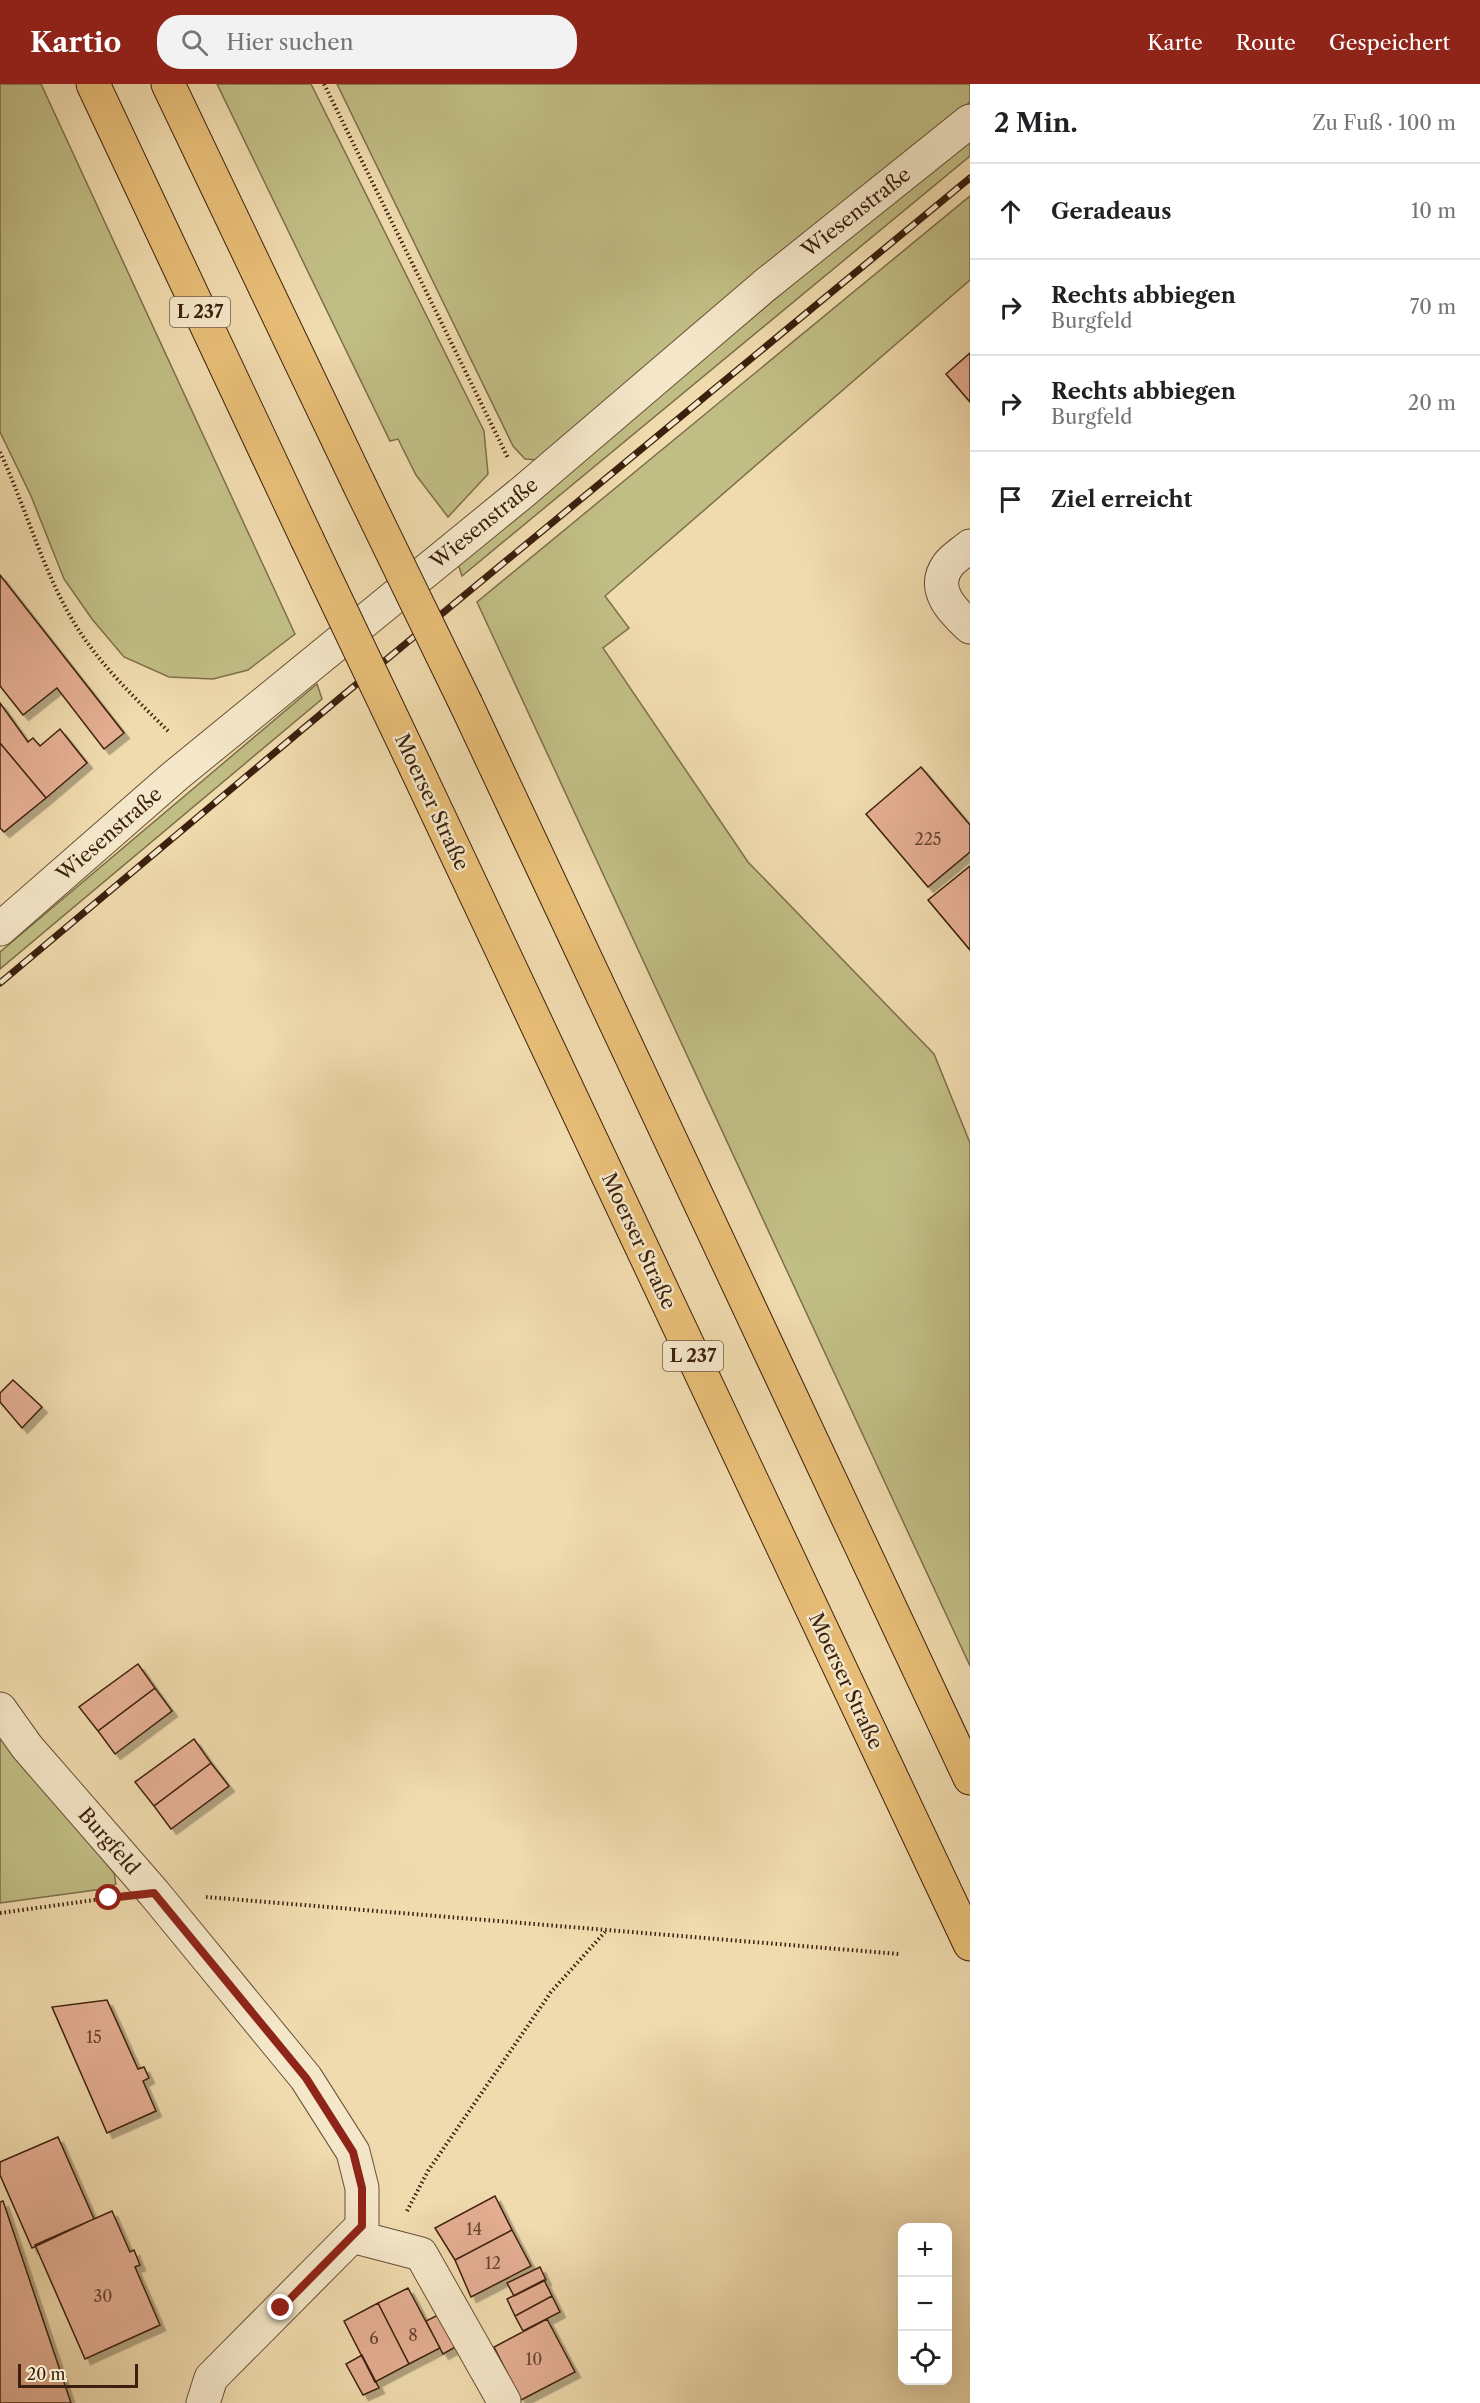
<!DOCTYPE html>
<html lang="de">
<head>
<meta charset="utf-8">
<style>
  :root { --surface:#fff; --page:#f2f2f2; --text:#202124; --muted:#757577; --line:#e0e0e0; --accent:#8f2418 }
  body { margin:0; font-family:"Libre Caslon Text",serif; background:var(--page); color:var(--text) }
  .controls { position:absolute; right:18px; bottom:18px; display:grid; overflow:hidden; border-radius:12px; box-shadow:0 6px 24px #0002 }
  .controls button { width:54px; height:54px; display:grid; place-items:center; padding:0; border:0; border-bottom:2px solid var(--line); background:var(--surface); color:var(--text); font:30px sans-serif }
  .scale { position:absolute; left:18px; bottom:15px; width:120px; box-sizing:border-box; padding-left:6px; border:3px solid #3c200d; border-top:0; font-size:16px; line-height:21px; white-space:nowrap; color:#3c200d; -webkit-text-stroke:4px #f5e8ca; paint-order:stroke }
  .stop { position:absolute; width:18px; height:18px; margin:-14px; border:4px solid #8f2418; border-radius:50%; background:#fff }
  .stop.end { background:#8f2418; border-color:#fff; box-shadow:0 2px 6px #0008 }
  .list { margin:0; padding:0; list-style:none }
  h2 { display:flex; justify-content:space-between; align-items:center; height:78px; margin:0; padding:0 24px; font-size:26px }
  h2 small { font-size:20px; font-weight:400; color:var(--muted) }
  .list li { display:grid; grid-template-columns:39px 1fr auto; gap:18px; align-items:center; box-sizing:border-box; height:96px; padding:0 24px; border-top:2px solid var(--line) }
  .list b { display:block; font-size:22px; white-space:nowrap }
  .list p { margin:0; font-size:20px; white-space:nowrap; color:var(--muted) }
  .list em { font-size:20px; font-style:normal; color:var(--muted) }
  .icon { flex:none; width:33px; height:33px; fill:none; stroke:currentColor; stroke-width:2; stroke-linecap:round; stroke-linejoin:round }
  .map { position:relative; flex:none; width:970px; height:2319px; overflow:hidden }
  header { display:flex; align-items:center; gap:36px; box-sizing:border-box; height:84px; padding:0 30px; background:var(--accent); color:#fff }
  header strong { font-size:28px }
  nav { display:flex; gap:33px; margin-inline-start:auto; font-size:21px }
  .search { width:420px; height:54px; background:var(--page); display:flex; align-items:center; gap:15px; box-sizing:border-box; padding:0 21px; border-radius:24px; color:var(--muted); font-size:22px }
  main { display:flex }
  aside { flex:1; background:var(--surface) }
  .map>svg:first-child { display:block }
  .green { fill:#c1be85; stroke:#7e6f49; stroke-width:1.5 }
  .building { fill:#e6af94; stroke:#3c200d; stroke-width:1.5; filter:url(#shadow) }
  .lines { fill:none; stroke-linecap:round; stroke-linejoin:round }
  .minor-casing { stroke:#694f35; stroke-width:35 }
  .highway-casing { stroke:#3c200d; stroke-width:35 }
  .path { stroke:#3c200d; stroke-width:4; stroke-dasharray:1.5 3; stroke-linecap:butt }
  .minor { stroke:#f5e8ca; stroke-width:33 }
  .highway { stroke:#e8be77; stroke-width:33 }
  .rail-casing { stroke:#3c200d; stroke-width:7 }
  .rail { stroke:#f5e8ca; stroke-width:4.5; stroke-dasharray:14; stroke-linecap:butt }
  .highway-bridge-casing { stroke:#3c200d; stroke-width:35; stroke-linecap:butt }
  .highway-bridge { stroke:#e8be77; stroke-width:33 }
  .route { stroke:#8f2418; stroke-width:8 }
  .labels { text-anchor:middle; stroke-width:5; stroke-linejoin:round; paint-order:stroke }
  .number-label { font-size:16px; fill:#66442f }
  .shield { fill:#f5e8ca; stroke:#745c46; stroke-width:1.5 }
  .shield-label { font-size:18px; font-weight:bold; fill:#3c200d }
  .street-label { font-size:20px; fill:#3c200d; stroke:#f5e8ca }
</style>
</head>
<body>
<header>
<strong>Kartio</strong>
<div class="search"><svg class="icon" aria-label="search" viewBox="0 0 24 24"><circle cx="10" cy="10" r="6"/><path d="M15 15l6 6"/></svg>Hier suchen</div>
<nav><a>Karte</a><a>Route</a><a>Gespeichert</a></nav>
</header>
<main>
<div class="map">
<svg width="970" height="2319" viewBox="0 0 970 2319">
  <defs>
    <filter id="shadow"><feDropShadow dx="5.5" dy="5.5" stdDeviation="0" flood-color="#0004"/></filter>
  </defs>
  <rect width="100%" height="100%" fill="#f0dbae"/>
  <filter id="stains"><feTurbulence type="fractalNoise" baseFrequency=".00333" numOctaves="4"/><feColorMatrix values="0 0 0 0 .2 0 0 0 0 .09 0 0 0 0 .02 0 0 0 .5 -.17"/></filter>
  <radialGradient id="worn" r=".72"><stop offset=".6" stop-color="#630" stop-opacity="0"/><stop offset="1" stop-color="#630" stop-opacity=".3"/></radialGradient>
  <path class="green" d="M0 0H41L295 550 248 586 213 595 169 593 124 573 92 535 64 495 31 412 0 348Z
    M217 0H311L484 347 488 390 448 433 416 391 398 355 390 357Z
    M337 0H970V18L841 122 538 376 525 375 513 362Z
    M970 52V72L462 492 458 480Z
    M970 112V196L605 512 629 544 603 564 748 778 934 970 970 1059V1582L477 518Z
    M317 600 322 615 0 885V868Z
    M0 1647 114 1789 116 1800 103 1805 0 1819Z"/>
  <path class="building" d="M970 269V318L946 290Z
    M0 491 124 649 104 665 57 604 23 631 0 602Z
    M0 619 28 658 33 654 40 662 60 645 87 679 46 714 0 659Z
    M0 659 46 714 4 748 0 744Z
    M921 683 970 741V768L928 803 866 730Z
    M970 782V866L928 816Z
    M13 1296 42 1323 22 1344 0 1318V1309Z
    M138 1580 155 1604 98 1647 79 1623Z
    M155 1604 172 1627 115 1670 98 1647Z
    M194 1655 211 1679 154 1722 135 1698Z
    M211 1679 229 1702 171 1745 154 1722Z
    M107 1916 138 1985 144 1983 149 1994 143 1997 156 2027 107 2049 52 1923Z
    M58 2053 94 2135 32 2164 0 2091V2078Z
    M495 2112 512 2146 455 2176 435 2144Z
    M3 2117 71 2319H0V2118Z
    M112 2127 130 2168 134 2166 140 2181 135 2183 160 2241 85 2275 35 2161Z
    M512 2146 531 2182 471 2213 455 2176Z
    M540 2183 546 2196 514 2212 507 2199Z
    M544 2196 552 2212 515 2232 507 2215Z
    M408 2204 440 2264 409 2280 378 2219Z
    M552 2212 560 2228 523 2247 515 2232Z
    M378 2219 409 2280 375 2298 344 2237Z
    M442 2229 459 2261 443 2270 426 2237Z
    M547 2235 575 2288 521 2316 494 2263Z
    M362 2271 379 2304 363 2311 346 2280Z"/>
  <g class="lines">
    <defs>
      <path id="minor" d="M970 462C963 468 953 474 948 481 930 506 954 528 970 543
        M0 845 175 692 524 407 764 202 970 37
        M0 1625 27 1663 154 1809 306 1994 353 2068 362 2104V2142L211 2294 203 2319
        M352 2152 421 2170 504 2317"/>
      <path id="highway" d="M93 0 307 455
        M168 0 358 398
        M466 620 970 1694
        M416 684 970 1860"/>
    </defs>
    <use href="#minor" class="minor-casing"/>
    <use href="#highway" class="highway-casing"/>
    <path class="path" d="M324 0 508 374
      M0 368C27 426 44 492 78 545 103 584 138 617 170 649
      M206 1813 899 1870
      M0 1829 109 1814
      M407 2127 428 2087 551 1908 605 1848"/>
    <use href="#minor" class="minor"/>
    <use href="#highway" class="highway"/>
    <defs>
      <path id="rail" d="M0 899 341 613 970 94"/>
    </defs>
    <use href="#rail" class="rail-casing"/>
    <use href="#rail" class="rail"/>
    <defs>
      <path id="highway-bridge" d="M358 398 466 620
        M307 455 416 684"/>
    </defs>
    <use href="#highway-bridge" class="highway-bridge-casing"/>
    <use href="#highway-bridge" class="highway-bridge"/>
  </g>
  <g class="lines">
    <path class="route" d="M109 1814 154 1809 306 1994 353 2068 362 2104V2142L281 2224"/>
  </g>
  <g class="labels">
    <g class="number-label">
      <text x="928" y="761">225</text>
      <text x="94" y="1959">15</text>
      <text x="474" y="2151">14</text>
      <text x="493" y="2185">12</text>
      <text x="103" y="2218">30</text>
      <text x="413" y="2257">8</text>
      <text x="374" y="2260">6</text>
      <text x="534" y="2281">10</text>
    </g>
    <g class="shield">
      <rect x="170" y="213" width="60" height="30" rx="4.5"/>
      <rect x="663" y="1257" width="60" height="30" rx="4.5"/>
    </g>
    <g class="shield-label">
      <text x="200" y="234">L 237</text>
      <text x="693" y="1278">L 237</text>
    </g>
    <g class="street-label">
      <text transform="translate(856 128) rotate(-38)" y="7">Wiesenstraße</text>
      <text transform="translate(484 439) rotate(-39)" y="7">Wiesenstraße</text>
      <text transform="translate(432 718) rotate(65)" y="7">Moerser Straße</text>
      <text transform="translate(109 750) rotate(-41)" y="7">Wiesenstraße</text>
      <text transform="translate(639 1157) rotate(65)" y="7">Moerser Straße</text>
      <text transform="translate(846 1597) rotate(65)" y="7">Moerser Straße</text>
      <text transform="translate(109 1757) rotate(49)" y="7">Burgfeld</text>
    </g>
  </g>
  <rect width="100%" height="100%" filter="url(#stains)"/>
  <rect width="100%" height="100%" fill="url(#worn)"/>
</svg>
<div class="controls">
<button>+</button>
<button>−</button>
<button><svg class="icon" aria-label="locate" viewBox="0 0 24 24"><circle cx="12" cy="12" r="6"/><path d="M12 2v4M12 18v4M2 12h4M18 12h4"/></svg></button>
</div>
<div class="scale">20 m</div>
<div class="stop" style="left:109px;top:1814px"></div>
<div class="stop end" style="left:281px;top:2224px"></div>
</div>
<aside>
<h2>2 Min.<small>Zu Fuß · 100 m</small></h2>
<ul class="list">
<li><svg class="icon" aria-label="ahead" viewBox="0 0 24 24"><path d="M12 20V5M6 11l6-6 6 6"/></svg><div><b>Geradeaus</b></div><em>10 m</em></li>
<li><svg class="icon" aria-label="right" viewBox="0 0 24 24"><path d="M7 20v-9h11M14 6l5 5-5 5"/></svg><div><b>Rechts abbiegen</b><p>Burgfeld</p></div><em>70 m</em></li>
<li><svg class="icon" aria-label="right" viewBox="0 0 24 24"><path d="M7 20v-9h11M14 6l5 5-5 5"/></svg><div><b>Rechts abbiegen</b><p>Burgfeld</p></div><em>20 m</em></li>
<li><svg class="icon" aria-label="arrive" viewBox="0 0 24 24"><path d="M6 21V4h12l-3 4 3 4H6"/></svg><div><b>Ziel erreicht</b></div></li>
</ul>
</aside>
</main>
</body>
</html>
